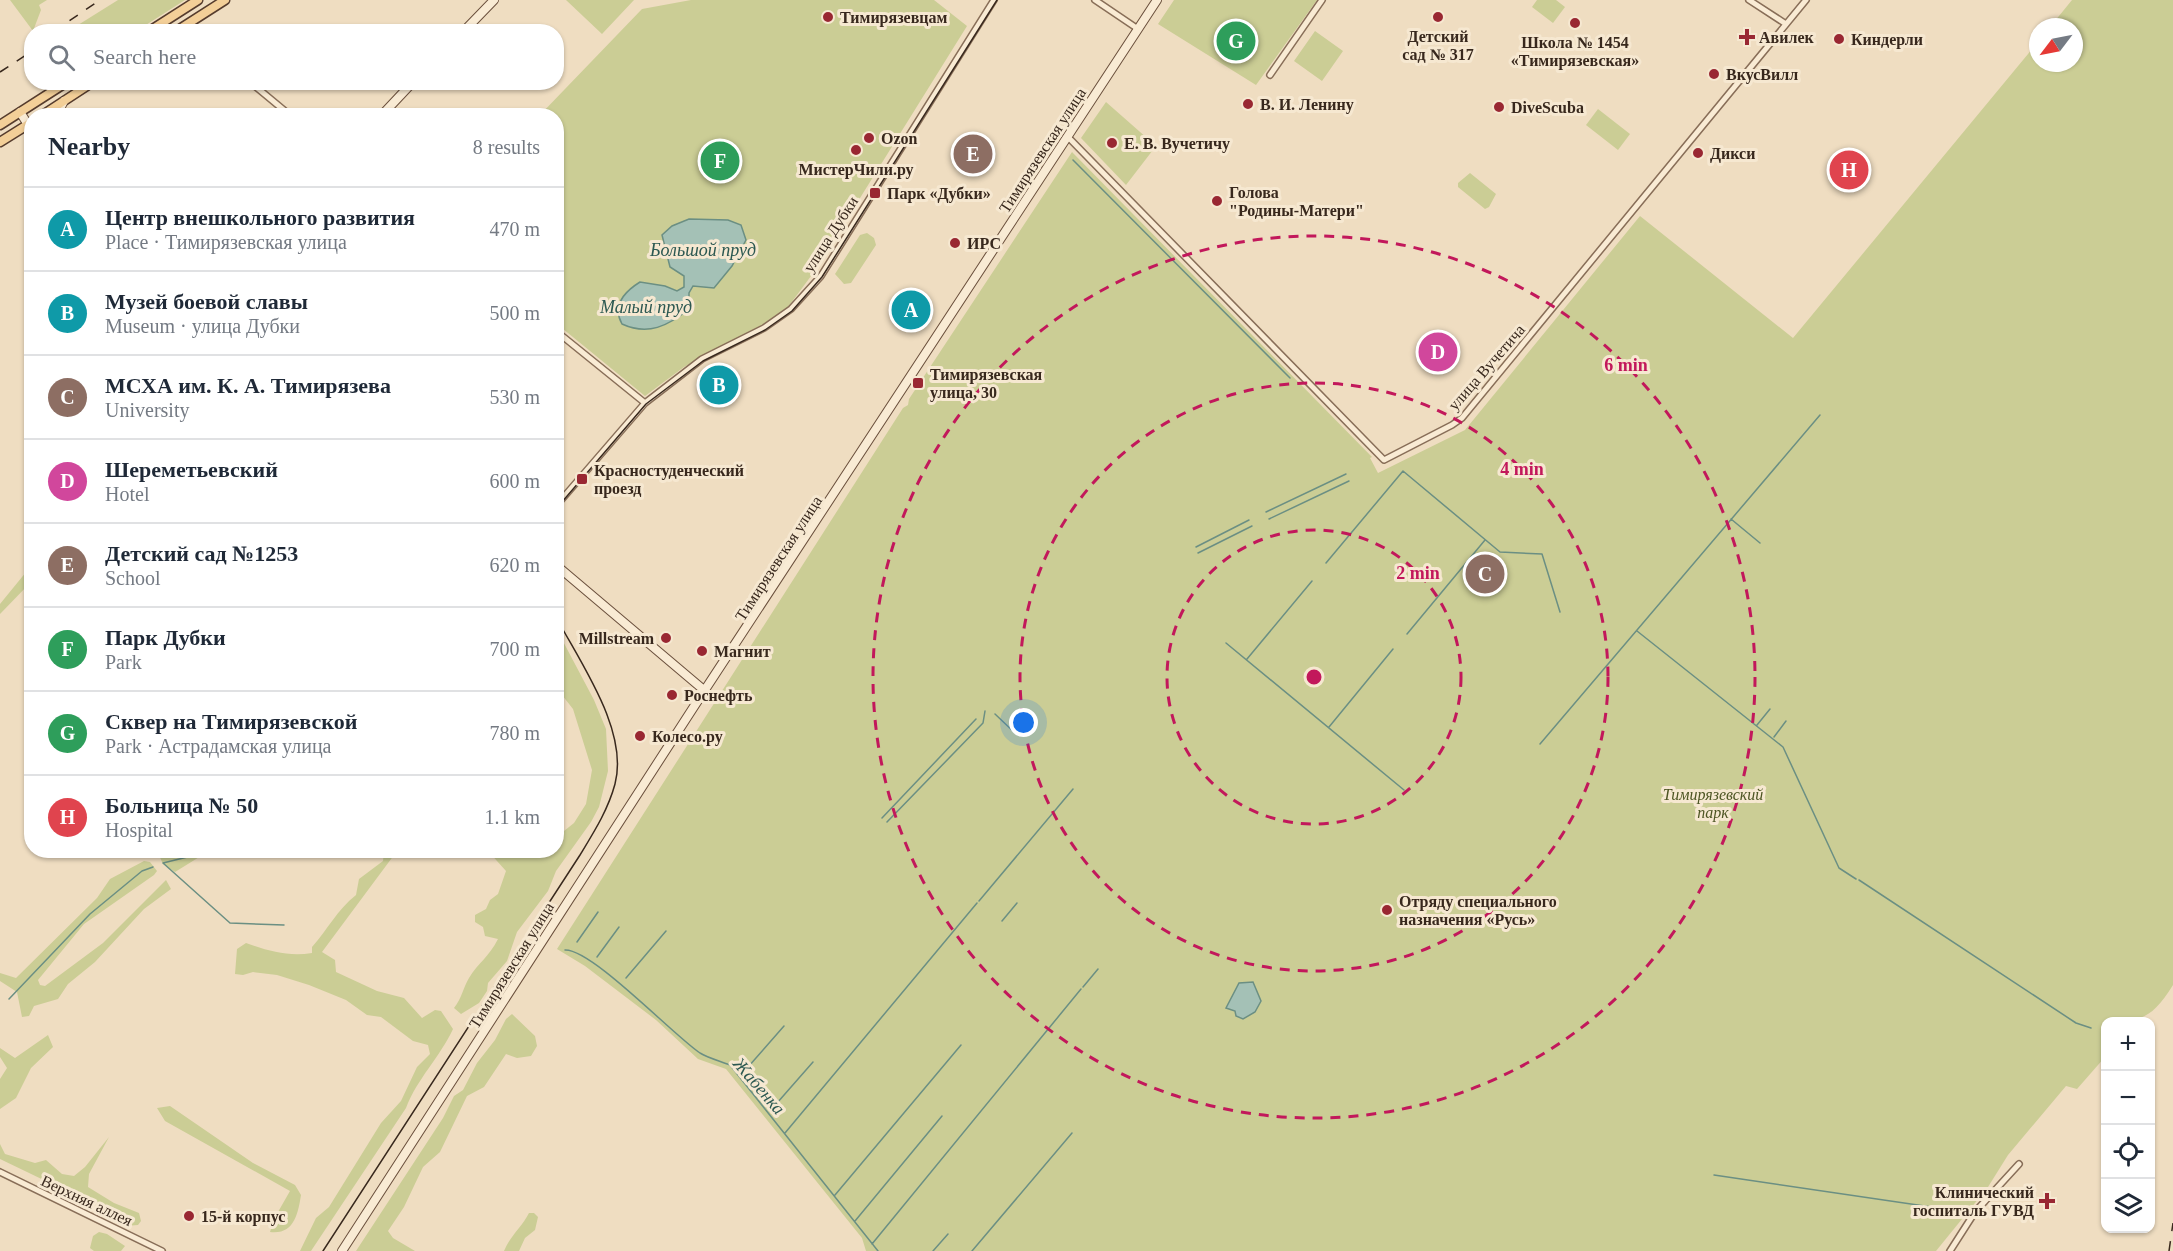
<!DOCTYPE html>
<html lang="en">
<head>
<meta charset="utf-8">
<style>
  :root { --surface:#fff; --page:#f2f2f3; --text:#1f2937; --muted:#747a83; --line:#e0e1e3; --accent:#992732 }
  body { margin:0; font-family:"Times New Roman",serif; background:var(--page); color:var(--text) }
  .controls { position:absolute; right:18px; bottom:18px; display:grid; overflow:hidden; border-radius:12px; box-shadow:0 2px 4px #0004 }
  .controls button { width:54px; height:54px; display:grid; place-items:center; padding:0; border:0; border-bottom:2px solid var(--line); background:var(--surface); color:var(--text); font:30px sans-serif }
  .compass { position:absolute; left:2029px; top:18px; width:54px; height:54px; border-radius:50%; background:var(--surface); box-shadow:0 2px 4px #0004; rotate:238deg }
  .you { position:absolute; left:1024px; top:723px; width:21px; height:21px; margin:-15px; border:4px solid #fff; border-radius:50%; background:#1a73e8; box-shadow:0 0 0 9px #1a73e833 }
  .badge { display:grid; place-items:center; width:39px; height:39px; border-radius:50%; background:var(--accent); color:#fff; font-size:20px; font-weight:700 }
  .pin { position:absolute; translate:-50% -50%; border:3px solid #fff; box-shadow:0 2px 6px #0006 }
  .list { margin:0; padding:0; list-style:none }
  h2 { display:flex; justify-content:space-between; align-items:center; height:78px; margin:0; padding:0 24px; font-size:26px }
  h2 small { font-size:20px; font-weight:400; color:var(--muted) }
  .list li { display:grid; grid-template-columns:39px 1fr auto; gap:18px; align-items:center; box-sizing:border-box; height:84px; padding:0 24px; border-top:2px solid var(--line) }
  .list b { display:block; font-size:22px; white-space:nowrap }
  .list p { margin:0; font-size:20px; white-space:nowrap; color:var(--muted) }
  .list em { font-size:20px; font-style:normal; color:var(--muted) }
  .icon { flex:none; width:33px; height:33px; fill:none; stroke:currentColor; stroke-width:2; stroke-linecap:round; stroke-linejoin:round }
  .map { position:relative; flex:none; width:2173px; height:1251px; overflow:hidden }
  .search { position:absolute; background:var(--surface); box-shadow:0 2px 4px #0004; left:24px; top:24px; width:540px; height:66px; display:flex; align-items:center; gap:15px; box-sizing:border-box; padding:0 21px; border-radius:24px; color:var(--muted); font-size:22px }
  .panel { position:absolute; background:var(--surface); box-shadow:0 2px 4px #0004; left:24px; top:108px; width:540px; height:750px; border-radius:24px }
  .map>svg:first-child { display:block }
  .green { fill:#cbcd95 }
  .water { fill:#a4c1b6; stroke:#6b8f83; stroke-width:1.5 }
  .lines { fill:none; stroke-linecap:round; stroke-linejoin:round }
  .stream { stroke:#6b8f83; stroke-width:1.5 }
  .street-casing { stroke:#886e58; stroke-width:8 }
  .secondary-casing { stroke:#6a4f3c; stroke-width:10 }
  .primary-casing { stroke:#563c2d; stroke-width:11 }
  .street { stroke:#f9ebd4; stroke-width:5 }
  .secondary { stroke:#f9ebd4; stroke-width:8 }
  .primary { stroke:#f3cf98; stroke-width:8 }
  .tram { stroke:#38281d; stroke-width:1.5 }
  .rail { stroke:#38281d; stroke-width:1.5; stroke-dasharray:10 10; stroke-linecap:butt }
  .ring { fill:none; stroke:#c2185b; stroke-width:3; stroke-dasharray:10 8 }
  .poi-dot { fill:#992732; stroke:#f6e8d1; stroke-width:2 }
  .labels { text-anchor:middle; stroke-width:6; stroke-linejoin:round; paint-order:stroke }
  .poi-label { font-size:16px; font-weight:bold; fill:#38281d; stroke:#f6e8d1; text-anchor:start }
  .street-label { font-size:16px; fill:#38281d; stroke:#f6e8d1 }
  .park-label { font-size:16px; font-style:italic; fill:#4d5523; stroke:#f6e8d1 }
  .water-label { font-size:18px; font-style:italic; fill:#2c5851; stroke:#f6e8d1 }
  .centre { fill:#c2185b; stroke:#f6e8d1; stroke-width:3 }
  .ring-label { font-size:18px; text-anchor:middle; font-weight:bold; fill:#c2185b; stroke:#f6e8d1; stroke-width:6; stroke-linejoin:round; paint-order:stroke }
</style>
</head>
<body>
<div class="map">
<svg width="2173" height="1251" viewBox="0 0 2173 1251">
  <rect width="100%" height="100%" fill="#efddc1"/>
  <path class="green" d="M10 0H47L39 5 41 10 33 31Z
    M118 0H185L138 30H70Z
    M566 0H634L602 34Z
    M691 0H934L967 26 814 272 788 307 762 325 684 367 645 396 557 324 556 116H539L642 9Z
    M1174 0H1317L1256 85 1158 24Z
    M1537 0H1556L1565 7 1553 23 1532 7Z
    M2072 0H2173V985C2152 1018 2143 1021 2106 1022L2105 1057 2077 1089 2066 1086 2008 1155 1988 1187 1936 1251H866L862 1238 726 1069 698 1059 656 1020 585 966 557 949 903 408 908 405 909 399 1072 152 1372 457 1370 458 1378 473 1465 430 1640 216 1793 338 2038 42V63H2074V27H2050Z
    M1315 31 1343 51 1322 81 1294 61Z
    M1106 102 1156 146 1126 185 1081 138Z
    M1598 109 1630 134 1618 150 1586 125Z
    M1470 173 1496 194 1489 207 1485 209 1458 187V183Z
    M867 233 874 238 876 245 851 283 844 284 835 274 860 235Z
    M31 566V582L0 614V604Z
    M557 630 594 700 606 729 608 771 599 807 591 822 556 871 548 891 517 932 507 961 488 983 487 991 479 1003 461 1014 454 1008C462 998 463 988 469 978 478 963 489 957 498 939L485 936 483 927 475 922V915L486 909 490 900 498 894 506 871 488 851 556 850 557 826 564 831 574 823 586 804 592 770 573 709 562 695 557 673Z
    M157 851H209L175 872 163 864Z
    M384 851H397L322 952 335 960 336 972 377 991 404 998 422 1018 435 1010 441 1011 453 1029C440 1057 417 1079 406 1108L311 1251H300L316 1218 329 1207 381 1123 401 1101 417 1067 430 1054 428 1045 413 1041 381 1017 367 1015 346 1000 309 985 277 975 253 972 243 975 235 974 237 949 246 943C268 951 289 957 312 953V947C328 929 337 910 356 895L359 879 383 861Z
    M144 861 150 862 157 871 154 875 84 924 38 980 40 985 45 986 103 943 166 880 171 889 144 909 95 962 68 984 58 999 34 1006 29 1016 22 1017 17 992 0 981V973L16 978 97 898 110 879Z
    M512 1014 535 1036 537 1046 531 1056 517 1058 506 1054 484 1087 467 1096 440 1152 423 1167 404 1207 388 1231 393 1238 415 1251H356L443 1118 454 1096 463 1090 477 1063 495 1040 506 1019Z
    M48 1035 53 1047 31 1068 16 1098 0 1109V1079L7 1068 0 1057V1048L15 1058Z
    M170 1106 253 1163 295 1185 301 1195C298 1214 294 1235 270 1232L274 1219 290 1191 165 1121 157 1108Z
    M109 1137 89 1174 88 1187 114 1203 139 1213 141 1221 138 1225 125 1226 108 1211 0 1159V1144L5 1154 35 1163 46 1160 62 1174 74 1176 85 1167Z
    M529 1213H534L538 1217 535 1230 525 1238 519 1251H504C510 1236 522 1227 529 1213Z
    M99 1232 107 1234 125 1246 121 1251H94L90 1248 93 1236Z"/>
  <path class="water" d="M689 219 728 220 741 225 746 240 732 266 714 288 693 286 689 293V309C668 326 648 336 622 324 612 306 624 292 640 282L665 286 677 291 684 287V276L670 267 662 235 672 226Z
    M1253 982 1261 1001 1255 1012 1243 1019 1236 1016 1235 1011 1226 1008 1239 983Z"/>
  <g class="lines">
    <path class="stream" d="M1073 160 1290 378
      M1266 512 1346 474
      M1269 519 1349 481
      M1731 519 1760 543
      M1196 547 1249 520
      M1198 553 1252 526
      M1326 563 1403 471 1500 552 1542 554 1560 612
      M1637 631 1783 747 1839 868 1856 879
      M1407 634 1485 540
      M1226 643 1404 790
      M1247 659 1312 581
      M995 714 1016 734
      M1757 725 1770 709
      M1329 727 1393 649
      M1774 737 1786 721
      M1540 744 1820 415
      M882 818 976 719
      M887 822 983 723 985 711
      M216 850 163 863 230 923 284 925
      M195 854 199 850
      M1859 880 2076 1023 2091 1028
      M979 901 1073 789
      M1002 921 1017 903
      M577 942 598 912
      M565 950C592 949 672 1034 700 1053 708 1058 720 1061 730 1065L878 1251
      M597 957 619 927
      M626 978 666 931
      M1083 987 1098 969
      M9 999 90 914 142 871 153 867
      M741 1075 784 1026
      M770 1111 813 1062
      M785 1133 977 903
      M1714 1175 1945 1209
      M835 1195 961 1045
      M855 1221 942 1116
      M872 1244 1081 989
      M933 1251 948 1234
      M972 1251 1072 1133"/>
    <defs>
      <path id="street" d="M1095 0 1138 29
        M1749 0 1786 24
        M1270 75 1322 0
        M250 82 291 116
        M1067 136 1384 460 1452 425 1462 418 1806 0
        M556 331 645 403
        M556 506 645 403 702 359 764 328 791 309 821 276 994 0
        M0 1172 162 1251
        M1950 1251 1975 1212 2019 1164"/>
      <path id="secondary" d="M463 32 494 0
        M20 112 32 131
        M56 116 64 101
        M381 116 413 82
        M556 565 705 691
        M342 1251 695 705 1157 0"/>
      <path id="primary" d="M148 32 198 0
        M175 32 225 0
        M41 116 93 82
        M0 125 67 82
        M0 142 32 122"/>
    </defs>
    <use href="#street" class="street-casing"/>
    <use href="#secondary" class="secondary-casing"/>
    <use href="#primary" class="primary-casing"/>
    <use href="#street" class="street"/>
    <use href="#secondary" class="secondary"/>
    <use href="#primary" class="primary"/>
    <path class="tram" d="M556 509 646 404 703 361 765 330 792 311 822 277 997 0
      M323 1251 580 855C594 832 608 810 615 784 629 731 581 664 556 617"/>
    <path class="rail" d="M53 32 100 0
      M0 72 32 51
      M2169 1251 2173 1223"/>
  </g>
  <g class="ring">
    <circle cx="1314" cy="677" r="147"/>
    <circle cx="1314" cy="677" r="294"/>
    <circle cx="1314" cy="677" r="441"/>
  </g>
  <g class="poi-dot">
    <circle cx="828" cy="17" r="6"/>
    <circle cx="1438" cy="17" r="6"/>
    <circle cx="1575" cy="23" r="6"/>
    <path d="M1744 28h6v6h6v6h-6v6h-6v-6h-6v-6h6z"/>
    <circle cx="1839" cy="39" r="6"/>
    <circle cx="1714" cy="74" r="6"/>
    <circle cx="1248" cy="104" r="6"/>
    <circle cx="1499" cy="107" r="6"/>
    <circle cx="869" cy="138" r="6"/>
    <circle cx="1112" cy="143" r="6"/>
    <circle cx="856" cy="150" r="6"/>
    <circle cx="1698" cy="153" r="6"/>
    <rect x="869" y="187" width="12" height="12" rx="3"/>
    <circle cx="1217" cy="201" r="6"/>
    <circle cx="955" cy="243" r="6"/>
    <rect x="912" y="377" width="12" height="12" rx="3"/>
    <rect x="576" y="473" width="12" height="12" rx="3"/>
    <circle cx="666" cy="638" r="6"/>
    <circle cx="702" cy="651" r="6"/>
    <circle cx="672" cy="695" r="6"/>
    <circle cx="640" cy="736" r="6"/>
    <circle cx="1387" cy="910" r="6"/>
    <path d="M2044 1192h6v6h6v6h-6v6h-6v-6h-6v-6h6z"/>
    <circle cx="189" cy="1216" r="6"/>
  </g>
  <g class="labels">
    <g class="poi-label">
      <text x="840" y="23">Тимирязевцам</text>
      <text x="1438" y="42" text-anchor="middle">Детский<tspan x="1438" dy="18">сад № 317</tspan></text>
      <text x="1759" y="43">Авилек</text>
      <text x="1851" y="45">Киндерли</text>
      <text x="1575" y="48" text-anchor="middle">Школа № 1454<tspan x="1575" dy="18">«Тимирязевская»</tspan></text>
      <text x="1726" y="80">ВкусВилл</text>
      <text x="1260" y="110">В. И. Ленину</text>
      <text x="1511" y="113">DiveScuba</text>
      <text x="881" y="144">Ozon</text>
      <text x="1124" y="149">Е. В. Вучетичу</text>
      <text x="1710" y="159">Дикси</text>
      <text x="856" y="175" text-anchor="middle">МистерЧили.ру</text>
      <text x="1229" y="198">Голова<tspan x="1229" dy="18">"Родины-Матери"</tspan></text>
      <text x="887" y="199">Парк «Дубки»</text>
      <text x="967" y="249">ИРС</text>
      <text x="930" y="380">Тимирязевская<tspan x="930" dy="18">улица, 30</tspan></text>
      <text x="594" y="476">Красностуденческий<tspan x="594" dy="18">проезд</tspan></text>
      <text x="654" y="644" text-anchor="end">Millstream</text>
      <text x="714" y="657">Магнит</text>
      <text x="684" y="701">Роснефть</text>
      <text x="652" y="742">Колесо.ру</text>
      <text x="1399" y="907">Отряду специального<tspan x="1399" dy="18">назначения «Русь»</tspan></text>
      <text x="2034" y="1198" text-anchor="end">Клинический<tspan x="2034" dy="18">госпиталь ГУВД</tspan></text>
      <text x="201" y="1222">15-й корпус</text>
    </g>
    <g class="street-label">
      <text transform="translate(1042 150) rotate(-57)" y="6">Тимирязевская улица</text>
      <text transform="translate(830 234) rotate(-57)" y="6">улица Дубки</text>
      <text transform="translate(1486 367) rotate(-49)" y="6">улица Вучетича</text>
      <text transform="translate(778 558) rotate(-57)" y="6">Тимирязевская улица</text>
      <text transform="translate(511 965) rotate(-58)" y="6">Тимирязевская улица</text>
      <text transform="translate(87 1200) rotate(25)" y="6">Верхняя аллея</text>
    </g>
    <g class="park-label">
      <text x="1713" y="800">Тимирязевский<tspan x="1713" dy="18">парк</tspan></text>
    </g>
    <g class="water-label">
      <text x="703" y="256">Большой пруд</text>
      <text x="646" y="313">Малый пруд</text>
      <text transform="translate(759 1086) rotate(49)" y="6">Жабенка</text>
    </g>
  </g>
  <circle cx="1314" cy="677" r="9" class="centre"/>
  <g class="ring-label">
    <text x="1626" y="371">6 min</text>
    <text x="1522" y="475">4 min</text>
    <text x="1418" y="579">2 min</text>
  </g>
</svg>
<div class="controls">
<button>+</button>
<button>−</button>
<button><svg class="icon" aria-label="locate" viewBox="0 0 24 24"><circle cx="12" cy="12" r="6"/><path d="M12 2v4M12 18v4M2 12h4M18 12h4"/></svg></button>
<button><svg class="icon" aria-label="layers" viewBox="0 0 24 24"><path d="M12 4l9 5-9 5-9-5zM3 14l9 5 9-5"/></svg></button>
</div>
<svg class="compass" viewBox="-18 -18 36 36"><path d="M0-13l5 13h-10z" fill="#e53935"/><path d="M0 13l5-13h-10z" fill="#747a83"/></svg>
<div class="you"></div>
<div class="pin badge" style="left:911px;top:310px;background:#0f9aa8">A</div>
<div class="pin badge" style="left:719px;top:385px;background:#0f9aa8">B</div>
<div class="pin badge" style="left:1485px;top:574px;background:#8d6e63">C</div>
<div class="pin badge" style="left:1438px;top:352px;background:#d1479c">D</div>
<div class="pin badge" style="left:973px;top:154px;background:#8d6e63">E</div>
<div class="pin badge" style="left:720px;top:161px;background:#2e9e5b">F</div>
<div class="pin badge" style="left:1236px;top:41px;background:#2e9e5b">G</div>
<div class="pin badge" style="left:1849px;top:170px;background:#e0444e">H</div>
<div class="search"><svg class="icon" aria-label="search" viewBox="0 0 24 24"><circle cx="10" cy="10" r="6"/><path d="M15 15l6 6"/></svg>Search here</div>
<section class="panel">
<h2>Nearby<small>8 results</small></h2>
<ul class="list">
<li><span class="badge" style="background:#0f9aa8">A</span><div><b>Центр внешкольного развития</b><p>Place · Тимирязевская улица</p></div><em>470 m</em></li>
<li><span class="badge" style="background:#0f9aa8">B</span><div><b>Музей боевой славы</b><p>Museum · улица Дубки</p></div><em>500 m</em></li>
<li><span class="badge" style="background:#8d6e63">C</span><div><b>МСХА им. К. А. Тимирязева</b><p>University</p></div><em>530 m</em></li>
<li><span class="badge" style="background:#d1479c">D</span><div><b>Шереметьевский</b><p>Hotel</p></div><em>600 m</em></li>
<li><span class="badge" style="background:#8d6e63">E</span><div><b>Детский сад №1253</b><p>School</p></div><em>620 m</em></li>
<li><span class="badge" style="background:#2e9e5b">F</span><div><b>Парк Дубки</b><p>Park</p></div><em>700 m</em></li>
<li><span class="badge" style="background:#2e9e5b">G</span><div><b>Сквер на Тимирязевской</b><p>Park · Астрадамская улица</p></div><em>780 m</em></li>
<li><span class="badge" style="background:#e0444e">H</span><div><b>Больница № 50</b><p>Hospital</p></div><em>1.1 km</em></li>
</ul>
</section>
</div>
</body>
</html>
